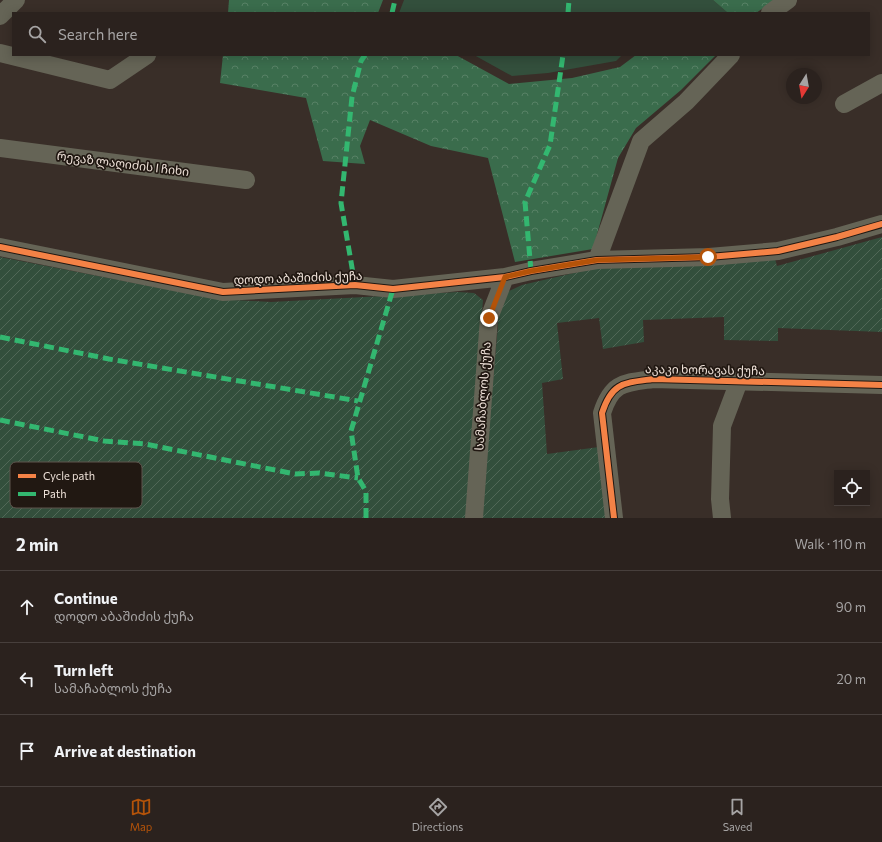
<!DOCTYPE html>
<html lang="en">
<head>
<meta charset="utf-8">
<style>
  :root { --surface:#2b221e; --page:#372f2b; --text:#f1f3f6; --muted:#a6a4a4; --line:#473f3c; --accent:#b45309 }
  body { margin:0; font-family:Commissioner,"Noto Sans Georgian",sans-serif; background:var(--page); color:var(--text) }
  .controls { position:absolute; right:12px; bottom:12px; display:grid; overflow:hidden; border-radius:0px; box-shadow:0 2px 10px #0003 }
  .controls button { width:36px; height:36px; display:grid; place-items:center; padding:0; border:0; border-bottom:1px solid var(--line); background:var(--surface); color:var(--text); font:20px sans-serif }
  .compass { position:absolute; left:786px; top:68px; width:36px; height:36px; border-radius:50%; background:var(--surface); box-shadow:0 2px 10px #0003; rotate:191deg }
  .stop { position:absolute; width:12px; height:12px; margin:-9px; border:3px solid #b45309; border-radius:50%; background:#fff }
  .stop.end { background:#b45309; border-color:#fff; box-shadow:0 1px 4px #0008 }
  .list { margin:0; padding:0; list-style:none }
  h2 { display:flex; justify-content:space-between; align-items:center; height:52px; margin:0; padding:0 16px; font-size:17px }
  h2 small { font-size:13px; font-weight:400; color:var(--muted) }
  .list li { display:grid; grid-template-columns:26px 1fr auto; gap:12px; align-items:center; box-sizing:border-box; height:72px; padding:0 16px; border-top:1px solid var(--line) }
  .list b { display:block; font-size:15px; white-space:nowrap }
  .list p { margin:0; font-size:13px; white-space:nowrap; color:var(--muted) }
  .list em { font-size:13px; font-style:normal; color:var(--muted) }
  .icon { flex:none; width:22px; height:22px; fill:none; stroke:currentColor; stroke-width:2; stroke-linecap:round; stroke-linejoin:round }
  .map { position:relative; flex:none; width:882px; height:518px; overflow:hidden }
  .search { position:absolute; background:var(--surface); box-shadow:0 2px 10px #0003; left:12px; right:12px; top:12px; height:44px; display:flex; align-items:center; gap:10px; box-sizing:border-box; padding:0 14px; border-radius:0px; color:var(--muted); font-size:15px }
  .sheet { height:268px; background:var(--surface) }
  nav { display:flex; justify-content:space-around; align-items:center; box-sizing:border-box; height:56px; border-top:1px solid var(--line); background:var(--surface); font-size:11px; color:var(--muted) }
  nav a { display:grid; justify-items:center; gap:2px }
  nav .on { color:var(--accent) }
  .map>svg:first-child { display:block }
  .green { fill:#334f3c }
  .forest { fill:url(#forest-crowns) }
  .garden { fill:url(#garden-furrows) }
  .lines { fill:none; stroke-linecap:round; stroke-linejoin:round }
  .minor { stroke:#656456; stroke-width:18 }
  .quiet { stroke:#33b770; stroke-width:5; stroke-dasharray:10 5; stroke-linecap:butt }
  .cycleway-casing { stroke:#211812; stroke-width:8 }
  .cycleway { stroke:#f48246; stroke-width:6 }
  .route { stroke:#b45309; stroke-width:5 }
  .labels { text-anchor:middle; stroke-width:3.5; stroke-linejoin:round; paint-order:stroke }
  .street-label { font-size:12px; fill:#eee1d8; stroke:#211812 }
  .key { fill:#211812; stroke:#5e544d; stroke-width:1 }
  .key-label { font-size:11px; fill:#eee1d8 }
</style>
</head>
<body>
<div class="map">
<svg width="882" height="518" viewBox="0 0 882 518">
  <defs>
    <pattern id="forest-crowns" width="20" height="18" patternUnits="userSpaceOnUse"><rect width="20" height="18" fill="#3a6c4c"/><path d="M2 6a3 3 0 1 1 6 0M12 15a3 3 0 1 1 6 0" fill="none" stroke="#578165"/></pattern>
    <pattern id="garden-furrows" width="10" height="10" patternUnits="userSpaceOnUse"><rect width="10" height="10" fill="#334f3c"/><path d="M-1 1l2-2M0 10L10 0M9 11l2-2" fill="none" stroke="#516857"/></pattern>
  </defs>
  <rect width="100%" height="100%" fill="#392e28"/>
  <path class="green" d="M404 0H713L728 13H399Z
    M474 55H622L616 61 548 73 512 76Z"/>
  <path class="forest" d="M229 0H383L378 13H228Z
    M713 0H775L756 13H728Z
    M223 55H456L509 84 572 78 620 67 636 55H716L681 90 636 128 618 158 593 249 515 262 488 158 431 146 370 120 360 146 365 164 323 161 306 98 220 83Z"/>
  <path class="garden" d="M882 237V332L778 328V341L724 340V317L643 320 644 342 603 349 599 318 557 323 563 379 542 383 547 454 599 447 607 518H480L498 326V310L505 293 522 285 591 269 775 259 777 266Z
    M0 257 217 299 271 302 458 292 474 293 483 300 466 518H0Z"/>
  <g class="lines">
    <path class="minor" d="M770 13 788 0
      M0 16 16 0
      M0 53 110 80 147 55
      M844 104 882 83
      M0 148 246 180
      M0 247 223 292 355 285 393 289 505 277 531 271 597 260 709 257 778 251 837 237 882 224
      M597 260 641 141 686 102 731 55
      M474 518 489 318 505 277
      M614 518 602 413C612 382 624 383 653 379L882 385
      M722 518 720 499 722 426 739 381"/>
    <path class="quiet" d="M392 13 395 0
      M568 13 569 0
      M531 271 525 202 550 145 563 55
      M355 285 341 203 352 97 361 61 365 55
      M0 337 109 359 358 401
      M0 420 104 441 145 444 295 474 319 473 358 478
      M366 518V491L358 478 351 431 393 289"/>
    <defs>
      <path id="cycleway" d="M0 247 223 292 355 285 393 289 505 277 531 271 597 260 709 257 778 251 837 237 882 224
        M614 518 602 413C612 382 624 383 653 379L882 385"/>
    </defs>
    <use href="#cycleway" class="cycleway-casing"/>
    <use href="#cycleway" class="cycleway"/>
  </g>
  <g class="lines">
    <path class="route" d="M489 318 505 277 531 271 597 260 708 257"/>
  </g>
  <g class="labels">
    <g class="street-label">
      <text transform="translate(123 164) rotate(7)" y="4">რევაზ ლაღიძის I ჩიხი</text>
      <text transform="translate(298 278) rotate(-2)" y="4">დოდო აბაშიძის ქუჩა</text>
      <text transform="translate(705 370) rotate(1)" y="4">აკაკი ხორავას ქუჩა</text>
      <text transform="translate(483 396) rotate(-86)" y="4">სამაჩაბლოს ქუჩა</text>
    </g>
  </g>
  <rect x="10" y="462" width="132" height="46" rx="6" class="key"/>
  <rect x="18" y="474" width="18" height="4" fill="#f48246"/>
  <rect x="18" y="492" width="18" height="4" fill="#33b770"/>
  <g class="key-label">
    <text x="43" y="480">Cycle path</text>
    <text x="43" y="498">Path</text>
  </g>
</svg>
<div class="controls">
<button><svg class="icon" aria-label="locate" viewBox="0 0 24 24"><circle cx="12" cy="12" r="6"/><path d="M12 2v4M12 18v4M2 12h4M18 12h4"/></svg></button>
</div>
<svg class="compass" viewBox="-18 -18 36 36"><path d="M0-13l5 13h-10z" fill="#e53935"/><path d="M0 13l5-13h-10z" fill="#a6a4a4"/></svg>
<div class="stop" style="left:708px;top:257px"></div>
<div class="stop end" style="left:489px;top:318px"></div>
<div class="search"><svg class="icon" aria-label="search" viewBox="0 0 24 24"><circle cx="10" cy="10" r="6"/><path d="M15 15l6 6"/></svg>Search here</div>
</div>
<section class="sheet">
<h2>2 min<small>Walk · 110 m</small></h2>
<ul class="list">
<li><svg class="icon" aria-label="ahead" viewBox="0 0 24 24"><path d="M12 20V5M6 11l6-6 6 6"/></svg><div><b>Continue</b><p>დოდო აბაშიძის ქუჩა</p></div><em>90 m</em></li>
<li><svg class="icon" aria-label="left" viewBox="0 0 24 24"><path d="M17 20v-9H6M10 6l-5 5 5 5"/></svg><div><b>Turn left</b><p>სამაჩაბლოს ქუჩა</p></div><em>20 m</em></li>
<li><svg class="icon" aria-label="arrive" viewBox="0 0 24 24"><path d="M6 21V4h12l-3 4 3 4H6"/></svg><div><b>Arrive at destination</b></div></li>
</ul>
</section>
<nav>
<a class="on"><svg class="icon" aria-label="map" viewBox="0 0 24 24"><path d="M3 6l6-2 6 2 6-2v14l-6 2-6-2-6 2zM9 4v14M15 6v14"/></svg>Map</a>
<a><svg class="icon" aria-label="directions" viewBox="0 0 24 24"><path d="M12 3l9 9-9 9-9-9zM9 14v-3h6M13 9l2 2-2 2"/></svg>Directions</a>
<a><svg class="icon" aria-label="saved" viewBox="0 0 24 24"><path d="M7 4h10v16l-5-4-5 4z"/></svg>Saved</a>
</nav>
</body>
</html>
